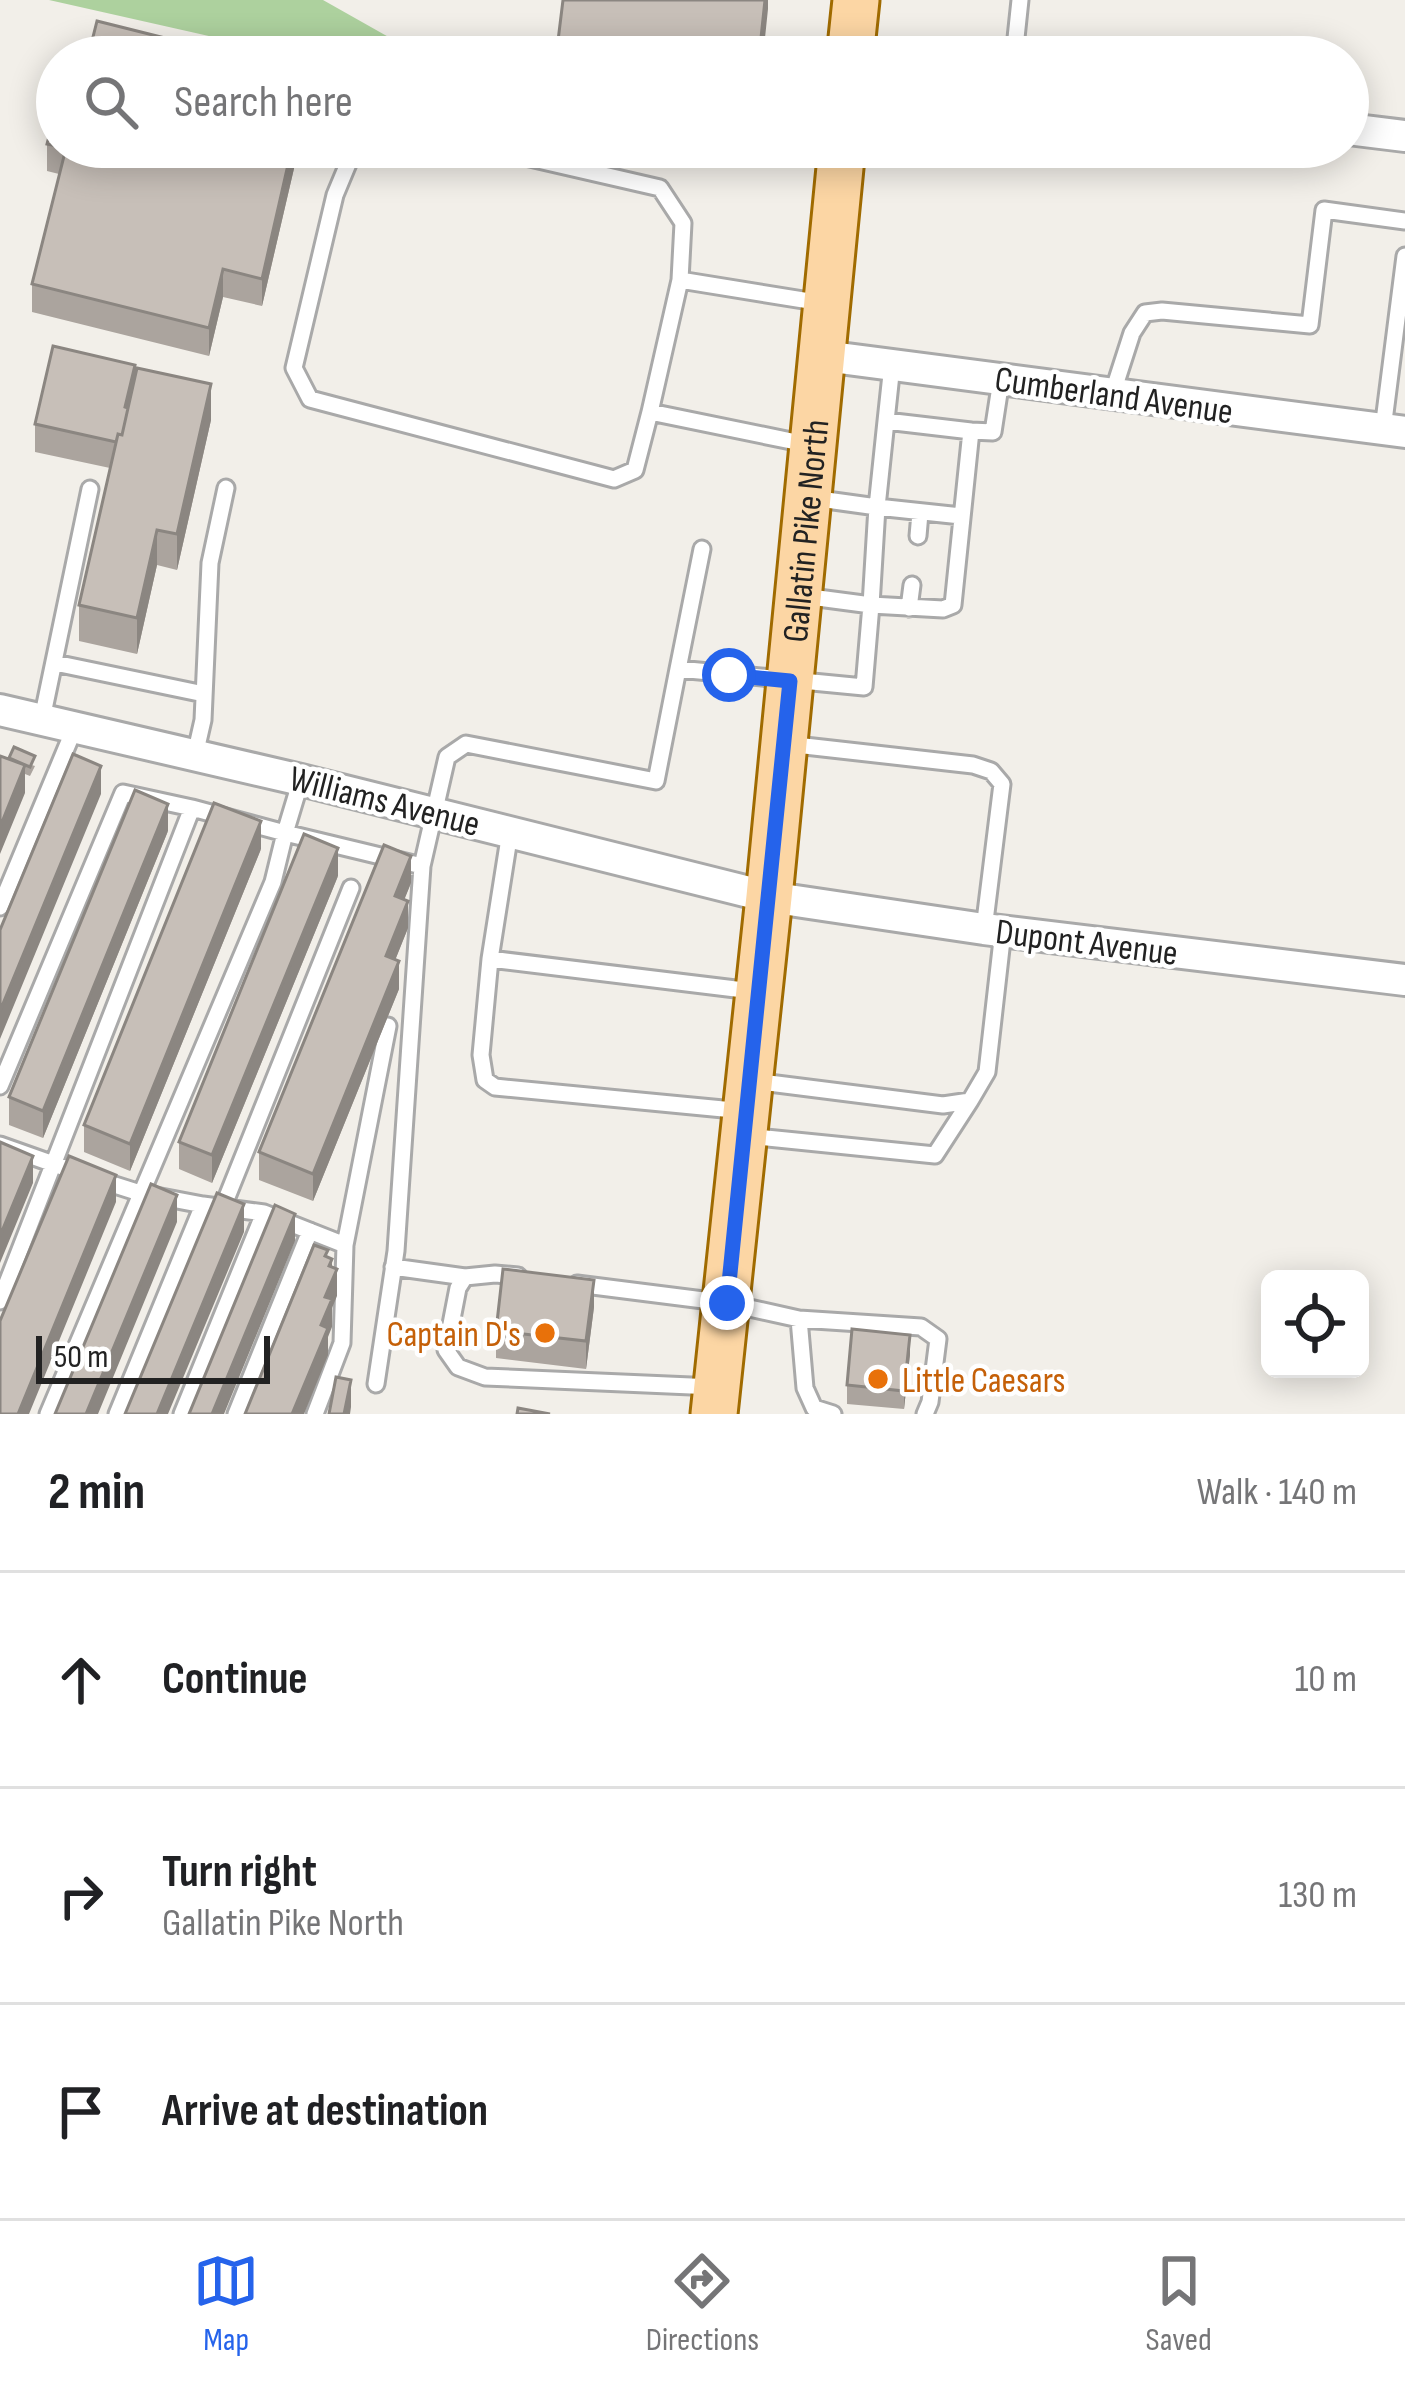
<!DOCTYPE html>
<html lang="en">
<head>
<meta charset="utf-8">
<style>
  :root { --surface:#fff; --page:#f2f2f2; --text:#202124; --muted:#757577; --line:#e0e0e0; --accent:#2563eb }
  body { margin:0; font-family:"Sofia Sans Condensed",sans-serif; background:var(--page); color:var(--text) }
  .controls { position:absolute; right:36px; bottom:36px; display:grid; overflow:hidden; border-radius:18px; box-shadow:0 6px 30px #0003 }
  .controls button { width:108px; height:108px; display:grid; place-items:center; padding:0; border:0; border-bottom:3px solid var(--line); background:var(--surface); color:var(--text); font:60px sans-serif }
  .scale { position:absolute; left:36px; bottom:30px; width:234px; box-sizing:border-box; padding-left:12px; border:6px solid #222; border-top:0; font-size:33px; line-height:42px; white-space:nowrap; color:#222; -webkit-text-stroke:9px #fff; paint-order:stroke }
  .stop { position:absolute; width:36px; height:36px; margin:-27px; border:9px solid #2563eb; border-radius:50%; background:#fff }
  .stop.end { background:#2563eb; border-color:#fff; box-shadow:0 3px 12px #0008 }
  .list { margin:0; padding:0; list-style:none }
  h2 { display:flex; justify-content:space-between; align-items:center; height:156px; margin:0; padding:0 48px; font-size:51px }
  h2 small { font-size:39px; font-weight:400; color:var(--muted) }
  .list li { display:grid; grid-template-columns:78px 1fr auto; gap:36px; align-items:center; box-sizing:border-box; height:216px; padding:0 48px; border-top:3px solid var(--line) }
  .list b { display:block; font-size:45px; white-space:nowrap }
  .list p { margin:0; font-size:39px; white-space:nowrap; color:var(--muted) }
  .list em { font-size:39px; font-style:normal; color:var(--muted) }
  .icon { flex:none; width:66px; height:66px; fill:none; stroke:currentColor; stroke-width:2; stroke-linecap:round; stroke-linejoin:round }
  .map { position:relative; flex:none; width:1405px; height:1414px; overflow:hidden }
  .search { position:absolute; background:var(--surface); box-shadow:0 6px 30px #0003; left:36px; right:36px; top:36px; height:132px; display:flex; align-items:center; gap:30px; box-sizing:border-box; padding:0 42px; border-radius:66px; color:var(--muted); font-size:45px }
  .sheet { height:804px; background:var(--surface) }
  nav { display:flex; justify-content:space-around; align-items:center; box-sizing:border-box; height:168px; border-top:3px solid var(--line); background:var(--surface); font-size:33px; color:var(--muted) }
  nav a { display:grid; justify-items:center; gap:6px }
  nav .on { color:var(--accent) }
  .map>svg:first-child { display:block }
  .forest { fill:#add19e }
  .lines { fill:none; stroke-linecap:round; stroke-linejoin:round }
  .lane-casing { stroke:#a9a9a9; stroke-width:21 }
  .street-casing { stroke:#a9a9a9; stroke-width:36 }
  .primary-casing { stroke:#a06b00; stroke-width:51 }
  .lane { stroke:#fff; stroke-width:15 }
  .street { stroke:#fff; stroke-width:30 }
  .primary { stroke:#fcd6a4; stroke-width:45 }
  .wall { fill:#aba49e }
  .shaded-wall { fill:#8b8681 }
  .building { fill:#c7bfb8; stroke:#8b8681; stroke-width:3 }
  .route { stroke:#2563eb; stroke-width:15 }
  .food-dot { fill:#e8710a; stroke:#fff; stroke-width:4.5 }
  .labels { text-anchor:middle; stroke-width:9; stroke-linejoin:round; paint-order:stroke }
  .street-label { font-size:36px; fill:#222; stroke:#fff }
  .food-label { font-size:36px; fill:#c56008; stroke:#fff; text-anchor:end }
</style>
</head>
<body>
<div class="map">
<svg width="1405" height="1414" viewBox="0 0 1405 1414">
  <rect width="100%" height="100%" fill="#f2efe9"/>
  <path class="forest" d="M49 0H323L424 57H283L231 41Z"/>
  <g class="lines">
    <defs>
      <path id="lane" d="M1014 57 1020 0
        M355 147 335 195 294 368 310 399 614 479 635 470 650 412
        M482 147 660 188 683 223 680 280
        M1112 395 1132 333 1145 313 1162 311 1310 325 1324 210 1405 221
        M886 421 892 365
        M1383 429 1405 256
        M806 444 650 412 680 280 822 303
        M812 498 877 507 871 605 943 609 953 605 971 431 993 432 1001 380
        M961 516 877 507 886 421 971 431
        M918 536 920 513
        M909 608 912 585
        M55 663 204 694
        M678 669 702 549
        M42 719 90 489
        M787 744 973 765 991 771 1002 784 984 929
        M195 755 203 720 210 563 226 488
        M301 780 285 833 422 866 447 757 466 744 656 781 678 669 864 687 871 605 803 596
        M0 907 75 727
        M490 959 510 832
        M753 1081 943 1105 970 1101 987 1072 1003 931
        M0 1086 123 793 192 808 285 833 273 882 48 1414
        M744 1111 495 1087 485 1080 481 1055 490 959 752 991
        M747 1136 935 1155 970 1101
        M0 1145 65 1168
        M99 1180 140 1193 203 1205
        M223 1207 351 888
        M393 1267 465 1277
        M518 1276 495 1274 465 1277 458 1288 446 1350 458 1367 485 1377 714 1387
        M577 1284 727 1303 799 1319 921 1327 938 1339 930 1402 925 1414
        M0 1301 192 808
        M799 1319 805 1388 814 1408 833 1414
        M376 1384 396 1251 422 866
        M117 1414 203 1205 264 1213 345 1245 388 1026
        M182 1414 264 1213
        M236 1414 310 1231
        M315 1414 342 1343 345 1245"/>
      <path id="street" d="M1348 129 1405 136
        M824 356 1405 432
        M0 710 301 780 769 897 984 929 1405 980"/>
      <g id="primary">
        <path d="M850 57 856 0"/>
        <path id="s1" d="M714 1414 769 897 842 147"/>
      </g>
    </defs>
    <use href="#lane" class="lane-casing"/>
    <use href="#street" class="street-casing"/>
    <use href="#primary" class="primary-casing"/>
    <use href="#lane" class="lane"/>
    <use href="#street" class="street"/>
    <use href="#primary" class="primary"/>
  </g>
  <path class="wall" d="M47 144 57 147H299L262 306 223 297 209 356 32 312V284L59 174 47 171Z
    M135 379 211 420 177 570 157 565 137 654 79 641V605L110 468 35 452V424Z
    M0 756 35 766 30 776 25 774V793Z
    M168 831 43 1138 9 1125V1097Z
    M261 849 130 1171 84 1152V1125Z
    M338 876 212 1183 179 1169V1142Z
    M411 883 404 899 408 928 395 960 399 989 313 1201 259 1180V1152Z
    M594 1307 586 1369 496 1358V1331Z
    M910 1354 904 1409 847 1404V1385Z"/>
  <path class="shaded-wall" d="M765 0H768V9L763 57H759Z
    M292 147H299L262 306V279Z
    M223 269V297L209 356V328Z
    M135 365V392L130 436 125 407Z
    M211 384V420L177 570V534Z
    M157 530V565L137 654V618Z
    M25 765V793L0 854V827Z
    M101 766V794L0 1039V1011Z
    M168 804V831L43 1138V1111Z
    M261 821V849L130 1171V1144Z
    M338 848V876L212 1183V1155Z
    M411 856V883L395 923V896Z
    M408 901V928L386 983V956Z
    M399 961V989L313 1201V1174Z
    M33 1156V1183L0 1263V1236Z
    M116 1175V1202L29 1414H18Z
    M177 1195V1222L98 1414H86Z
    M244 1204V1232L168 1414H157Z
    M295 1214V1241L224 1414H212Z
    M332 1259V1280L337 1269V1296L332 1308V1327L328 1337V1355L304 1414H292L325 1297Z
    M594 1280V1307L586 1369V1341Z
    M910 1335V1354L904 1409V1391Z
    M351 1380V1407L350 1414H344Z"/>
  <path class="building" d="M563 0H765L759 57H556Z
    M97 21 241 57H88Z
    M57 105V146L47 144Z
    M60 147H292L262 279 223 269 209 328 32 284 66 148Z
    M53 346 135 365 125 407 128 408 122 435 118 434 116 442 35 424Z
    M137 368 211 384 177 534 157 530 137 618 79 605 118 434 122 435Z
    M14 747 35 756 30 767 9 758Z
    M73 754 101 766 0 1011V930Z
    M0 756 25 765 0 827Z
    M135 790 168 804 43 1111 9 1097Z
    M214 803 261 821 130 1144 84 1125Z
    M304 834 338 848 212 1155 179 1142Z
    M384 845 411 856 395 896 408 901 386 956 399 961 313 1174 259 1152Z
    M0 1142 33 1156 0 1236Z
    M69 1156 116 1175 18 1414H0V1321Z
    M151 1184 177 1195 86 1414H55Z
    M217 1193 244 1204 157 1414H125Z
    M275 1205 295 1214 212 1414H189Z
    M314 1245 328 1250 325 1256 332 1259 329 1266 337 1269 325 1297 332 1299 321 1325 328 1328 292 1414H245Z
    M503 1269 594 1280 586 1341 496 1331Z
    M852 1329 910 1335 904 1391 847 1385Z
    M336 1377 351 1380 344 1414H329Z
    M518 1408 550 1414H517Z"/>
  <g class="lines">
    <path class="route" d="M727 1303 790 681 729 675"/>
  </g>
  <g class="food-dot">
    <circle cx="545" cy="1333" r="12"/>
    <circle cx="878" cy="1379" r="12"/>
  </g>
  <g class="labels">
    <g class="street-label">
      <text transform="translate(1114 394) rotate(8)" y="13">Cumberland Avenue</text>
      <text dy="13" stroke="none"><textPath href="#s1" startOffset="888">Gallatin Pike North</textPath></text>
      <text transform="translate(385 800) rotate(14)" y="13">Williams Avenue</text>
      <text transform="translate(1087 941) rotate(7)" y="13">Dupont Avenue</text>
    </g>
    <g class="food-label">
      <text x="521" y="1346">Captain D's</text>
      <text x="902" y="1392" text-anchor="start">Little Caesars</text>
    </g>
  </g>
</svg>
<div class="controls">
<button><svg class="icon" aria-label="locate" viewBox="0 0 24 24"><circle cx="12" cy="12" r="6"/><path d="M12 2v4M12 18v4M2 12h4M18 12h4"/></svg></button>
</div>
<div class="scale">50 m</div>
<div class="stop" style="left:729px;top:675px"></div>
<div class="stop end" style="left:727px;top:1303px"></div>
<div class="search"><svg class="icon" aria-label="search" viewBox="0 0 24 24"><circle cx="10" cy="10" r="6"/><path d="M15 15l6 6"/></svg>Search here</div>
</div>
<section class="sheet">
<h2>2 min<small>Walk · 140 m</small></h2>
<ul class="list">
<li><svg class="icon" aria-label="ahead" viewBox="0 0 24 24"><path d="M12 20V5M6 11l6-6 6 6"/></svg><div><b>Continue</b></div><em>10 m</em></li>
<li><svg class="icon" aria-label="right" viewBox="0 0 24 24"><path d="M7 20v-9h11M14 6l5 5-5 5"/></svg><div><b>Turn right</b><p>Gallatin Pike North</p></div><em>130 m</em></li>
<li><svg class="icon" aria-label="arrive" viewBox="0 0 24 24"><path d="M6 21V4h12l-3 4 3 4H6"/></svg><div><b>Arrive at destination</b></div></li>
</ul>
</section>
<nav>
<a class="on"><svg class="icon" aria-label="map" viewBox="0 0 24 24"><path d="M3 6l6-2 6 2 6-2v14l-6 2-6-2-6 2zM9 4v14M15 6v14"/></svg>Map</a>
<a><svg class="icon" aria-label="directions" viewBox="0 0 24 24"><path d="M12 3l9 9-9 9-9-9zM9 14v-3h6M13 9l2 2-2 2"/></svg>Directions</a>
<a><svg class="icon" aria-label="saved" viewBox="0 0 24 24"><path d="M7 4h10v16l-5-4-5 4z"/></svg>Saved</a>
</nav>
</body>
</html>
